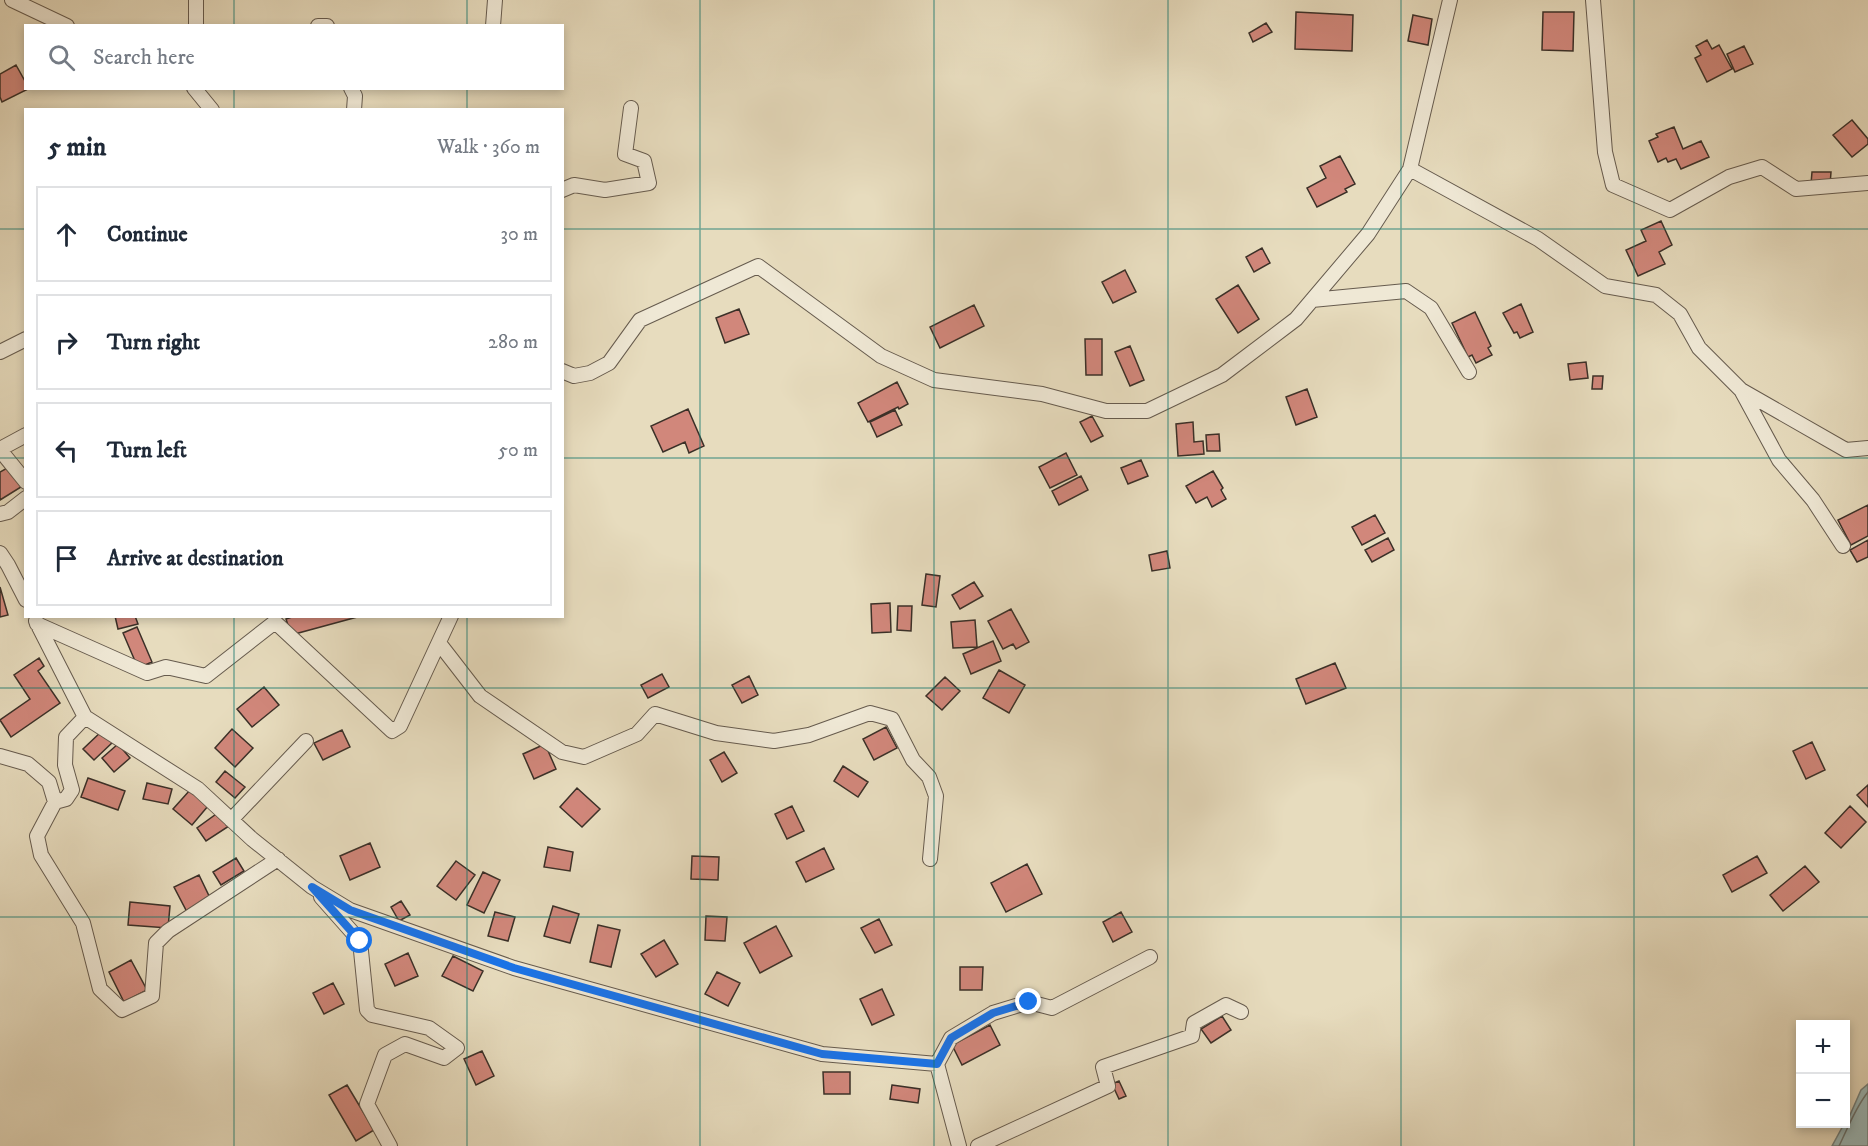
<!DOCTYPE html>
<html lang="en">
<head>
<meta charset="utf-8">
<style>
  :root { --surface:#fff; --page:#f2f2f3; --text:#1f2937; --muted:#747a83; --line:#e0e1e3 }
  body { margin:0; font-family:"IM FELL DW Pica",serif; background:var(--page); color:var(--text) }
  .controls { position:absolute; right:18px; bottom:18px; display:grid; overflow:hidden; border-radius:0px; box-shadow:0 3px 9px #0003 }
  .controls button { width:54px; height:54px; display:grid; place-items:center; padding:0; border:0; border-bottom:2px solid var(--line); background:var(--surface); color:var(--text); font:30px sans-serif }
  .stop { position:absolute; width:18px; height:18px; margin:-14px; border:4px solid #1a73e8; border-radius:50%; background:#fff }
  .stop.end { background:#1a73e8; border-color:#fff; box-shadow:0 2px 6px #0008 }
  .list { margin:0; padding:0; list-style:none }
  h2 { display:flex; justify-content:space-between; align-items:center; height:78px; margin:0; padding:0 24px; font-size:26px }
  h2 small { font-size:20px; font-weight:400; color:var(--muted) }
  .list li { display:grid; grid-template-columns:39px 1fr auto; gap:18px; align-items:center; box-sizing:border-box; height:96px; margin:0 12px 12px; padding:0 12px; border:2px solid var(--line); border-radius:0px }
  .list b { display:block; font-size:22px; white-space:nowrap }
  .list em { font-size:20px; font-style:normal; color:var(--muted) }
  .icon { flex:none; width:33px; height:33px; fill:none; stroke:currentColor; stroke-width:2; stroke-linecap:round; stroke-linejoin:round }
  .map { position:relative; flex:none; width:1868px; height:1146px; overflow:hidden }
  .search { position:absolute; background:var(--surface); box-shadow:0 3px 9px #0003; left:24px; top:24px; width:540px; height:66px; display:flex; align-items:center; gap:15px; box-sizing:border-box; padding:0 21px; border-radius:0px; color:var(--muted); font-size:22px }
  .panel { position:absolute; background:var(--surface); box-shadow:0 3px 9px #0003; left:24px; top:108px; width:540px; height:510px; border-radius:0px }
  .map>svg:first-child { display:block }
  .water { fill:#9ab9ba; stroke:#748280; stroke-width:1.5 }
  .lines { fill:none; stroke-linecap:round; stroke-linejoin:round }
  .shore { stroke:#6a7471; stroke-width:1.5 }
  .building { fill:#d1877b; stroke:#3b3028; stroke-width:1.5 }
  .minor-casing { stroke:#665b4e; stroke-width:16 }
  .minor { stroke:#efe8d5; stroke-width:14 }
  .route { stroke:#1a73e8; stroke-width:8 }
  .grid { fill:none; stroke:#0f766e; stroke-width:1.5; stroke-opacity:0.55 }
</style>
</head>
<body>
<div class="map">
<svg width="1868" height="1146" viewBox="0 0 1868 1146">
  <rect width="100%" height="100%" fill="#e7dcbe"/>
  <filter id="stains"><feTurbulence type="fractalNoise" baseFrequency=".00333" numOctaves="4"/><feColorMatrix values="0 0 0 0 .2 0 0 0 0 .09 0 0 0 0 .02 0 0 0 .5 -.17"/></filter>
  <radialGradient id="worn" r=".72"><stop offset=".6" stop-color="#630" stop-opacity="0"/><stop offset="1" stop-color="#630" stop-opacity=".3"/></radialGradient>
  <path class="water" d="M1868 1084V1146H1832L1844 1124H1846L1861 1090Z"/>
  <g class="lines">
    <path class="shore" d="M1839 1146C1848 1128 1855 1108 1868 1092"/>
  </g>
  <path class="building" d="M1296 12 1353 15 1352 51 1295 49Z
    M1543 12H1574L1573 51 1542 50Z
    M1413 15 1432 19 1428 45 1408 41Z
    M1266 23 1272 32 1253 42 1249 33Z
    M1707 40 1712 49 1719 45 1732 69 1707 82 1695 58 1701 55 1696 46Z
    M1744 46 1753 64 1735 72 1727 54Z
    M16 65 26 83V88L28 89 2 102 0 97V74Z
    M1852 120 1868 139V144L1852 157 1833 135Z
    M1674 127 1683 149 1701 141 1709 157 1681 169 1676 159 1668 162 1666 158 1658 162 1649 141 1658 137 1656 134Z
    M1340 156 1355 184 1345 189 1347 192 1317 207 1307 188 1326 178 1320 166Z
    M1812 172H1831L1830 185 1811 184Z
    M1661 221 1672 245 1659 252 1665 264 1638 276 1626 250 1646 241 1641 230Z
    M1262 248 1270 263 1254 272 1246 257Z
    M1125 270 1136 292 1113 303 1102 282Z
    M1238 285 1259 319 1238 333 1216 299Z
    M1521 304 1533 332 1520 338 1517 332 1514 333 1503 313Z
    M974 305 984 326 940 348 930 327Z
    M739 309 749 334 725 343 716 318Z
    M1475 312 1491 346 1488 348 1492 355 1476 363 1472 355 1468 357 1452 323Z
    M1085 339H1102V375H1086Z
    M1130 346 1144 380 1130 386 1115 352Z
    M1586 362 1588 378 1570 380 1568 364Z
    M1593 376H1603L1602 389H1592Z
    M897 382 908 404 899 409 898 407 868 422 858 403Z
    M1307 389 1317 417 1296 425 1286 397Z
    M688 409 704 446 689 453 685 442 663 452 651 426Z
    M895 410 902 425 877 437 870 422Z
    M1092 416 1103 436 1091 442 1080 422Z
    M1193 422 1194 442 1203 441 1204 454 1178 456 1176 424Z
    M1219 434 1220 451H1207L1206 435Z
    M1066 453 1077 475 1050 488 1039 467Z
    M1141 460 1148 476 1128 484 1121 468Z
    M9 467 21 487 0 500V472Z
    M1213 471 1223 488 1221 490 1226 499 1212 507 1207 497 1196 503 1186 486Z
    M1081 476 1088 490 1059 505 1052 491Z
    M1868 505V536L1851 545 1838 520Z
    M1375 515 1385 533 1362 545 1352 527Z
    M1388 538 1394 550 1372 562 1365 550Z
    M1868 540V557L1857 562 1850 550Z
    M1167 551 1170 568 1152 571 1149 555Z
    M926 574 940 576 936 607 922 605Z
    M974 582 983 596 960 609 952 595Z
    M0 587 8 615 0 617Z
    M890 603 891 632 872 633 871 604Z
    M898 606H912L911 631 897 630Z
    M1011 609 1029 642 1016 649 1013 644 1003 649 988 621Z
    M115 616H135L138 624 118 629Z
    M295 616H361L291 635 286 619Z
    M975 620 977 647 953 648 951 622Z
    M137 627 152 662 138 668 123 633Z
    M993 641 1001 661 971 674 963 654Z
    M39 658 44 666 38 671 60 703 11 737 0 720 30 699 14 675Z
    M1335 663 1346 688 1306 704 1296 679Z
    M999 670 1025 685 1009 713 983 698Z
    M662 674 669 687 648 698 641 685Z
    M749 676 758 695 742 703 732 685Z
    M945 677 960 691 942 710 926 696Z
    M264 687 279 705 252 727 237 709Z
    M886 727 897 748 874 760 863 739Z
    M232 729 253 748 235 767 215 748Z
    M103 730 114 741 94 760 83 749Z
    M342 730 350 747 323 760 314 743Z
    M1812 742 1825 770 1806 779 1793 751Z
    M118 744 130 758 114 772 102 758Z
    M545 744 556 769 534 779 523 754Z
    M724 752 737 773 722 782 710 760Z
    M843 766 868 782 858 797 834 781Z
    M225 771 245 787 235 798 216 782Z
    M88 778 125 791 118 810 81 797Z
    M147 783 172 789 168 804 143 799Z
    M1868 785V807L1857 795Z
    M577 788 600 809 582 827 560 807Z
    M190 790 208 806 192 825 173 809Z
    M792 806 804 831 787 839 775 814Z
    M1850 806 1866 822 1841 848 1825 833Z
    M219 812 229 826 206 841 197 828Z
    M370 843 380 867 350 880 340 856Z
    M548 847 573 852 570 871 544 867Z
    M824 848 834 869 806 882 796 862Z
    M692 856 719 857 718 880 691 879Z
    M1757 856 1767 873 1732 892 1723 875Z
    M236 858 244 871 221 885 213 872Z
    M456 861 475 875 456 900 437 886Z
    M1027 864 1042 894 1006 912 991 883Z
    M1805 866 1819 882 1783 911 1770 895Z
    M483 872 500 880 484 913 467 905Z
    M199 875 211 900 187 912 174 887Z
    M401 901 410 915 399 921 391 907Z
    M130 902 170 906 168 928 128 925Z
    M553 906 579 914 570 943 544 936Z
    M495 912 515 917 508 941 488 936Z
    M1121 912 1132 932 1113 942 1103 922Z
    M706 916 727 917 725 941 705 940Z
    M879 919 892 945 875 953 861 928Z
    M598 925 620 930 611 967 590 962Z
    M776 926 792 956 760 973 744 943Z
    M664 940 678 964 656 977 641 954Z
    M408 953 418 976 395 986 385 964Z
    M453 956 483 971 473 991 442 976Z
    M131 960 147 990 124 1002 109 972Z
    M960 967H983L982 990H960Z
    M717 972 740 983 728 1006 705 994Z
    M333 983 344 1004 324 1014 313 993Z
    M882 989 894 1015 872 1025 860 999Z
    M1222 1016 1231 1030 1211 1043 1201 1029Z
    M990 1025 1000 1045 962 1065 952 1045Z
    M482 1051 494 1076 476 1085 464 1059Z
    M823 1072H850V1094H824Z
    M1119 1081 1126 1096 1119 1099 1112 1084Z
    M347 1085 374 1130 356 1141 329 1095Z
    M892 1085 920 1089 918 1103 890 1099Z"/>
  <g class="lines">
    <defs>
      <path id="minor" d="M12 0 67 26
        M1593 0 1605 152 1613 185 1670 210 1729 177 1762 167 1796 189 1868 183
        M196 26V0
        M318 26H327
        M493 26 495 0
        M194 88 212 110
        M351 88 355 96 354 110
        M1410 169 1538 239 1605 286 1656 295 1680 314 1699 348 1741 390 1846 450 1868 448
        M562 190 574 185 605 190 649 183 644 161 625 154 631 108
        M1312 300 1406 291 1431 308 1469 372
        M0 352 26 339
        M562 371 574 376 590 373 609 363 640 320 758 266 881 356 934 380 1042 394 1106 411H1147L1222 375 1296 319 1368 234 1410 169 1450 0
        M1741 390 1779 460 1813 500 1843 546
        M0 449 26 435
        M0 450 26 482
        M0 514 8 512 26 498
        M0 553 8 565 26 600
        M36 621 85 717
        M37 624 147 673 166 667 206 676 275 622 392 731 400 726 451 616
        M439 643 480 696 562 752 584 757 637 734 655 714 716 733 774 741 809 735 870 713 892 719 913 760 929 777 936 796 930 859
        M0 756 28 764 49 782 55 802 66 799 72 790 65 765 66 737 85 717 198 789 252 839 312 887 350 910 514 968 822 1054 937 1064
        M55 802 37 836 41 855 83 923 100 989 122 1010 152 996 156 943 168 931 278 859
        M231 820 306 741
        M321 897 360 941 367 1010 372 1015 429 1028 457 1048 444 1058 405 1044 385 1055 367 1104 390 1146
        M959 1146 937 1064 951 1038 993 1013 1029 1002 1052 1008 1150 957
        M978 1146 1108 1086 1103 1067 1192 1036 1194 1023 1226 1005 1241 1012"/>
    </defs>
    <use href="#minor" class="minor-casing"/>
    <use href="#minor" class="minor"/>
  </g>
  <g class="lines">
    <path class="route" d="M360 941 312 887 350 910 514 968 822 1054 937 1064 951 1038 993 1013 1029 1002"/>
  </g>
  <path class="grid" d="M234 0V26M467 0V26M700 0V1146M934 0V1146M1168 0V1146M1401 0V1146M1634 0V1146M234 88V110M467 88V110M0 229H26M562 229H1868M0 458H26M562 458H1868M234 616V1146M467 616V1146M0 688H1868M0 917H1868"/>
  <rect width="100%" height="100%" filter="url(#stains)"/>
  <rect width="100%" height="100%" fill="url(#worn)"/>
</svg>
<div class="controls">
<button>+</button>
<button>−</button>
</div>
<div class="stop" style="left:360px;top:941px"></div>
<div class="stop end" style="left:1029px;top:1002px"></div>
<div class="search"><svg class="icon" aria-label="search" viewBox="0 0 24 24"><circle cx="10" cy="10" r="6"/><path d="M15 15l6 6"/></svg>Search here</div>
<section class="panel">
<h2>5 min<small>Walk · 360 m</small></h2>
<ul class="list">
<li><svg class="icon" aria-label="ahead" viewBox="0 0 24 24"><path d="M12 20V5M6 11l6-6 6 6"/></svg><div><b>Continue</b></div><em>30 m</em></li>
<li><svg class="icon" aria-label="right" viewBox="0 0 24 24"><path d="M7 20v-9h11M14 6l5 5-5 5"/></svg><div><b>Turn right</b></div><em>280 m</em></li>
<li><svg class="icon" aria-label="left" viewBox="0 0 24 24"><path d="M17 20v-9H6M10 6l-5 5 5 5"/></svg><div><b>Turn left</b></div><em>50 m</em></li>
<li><svg class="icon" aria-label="arrive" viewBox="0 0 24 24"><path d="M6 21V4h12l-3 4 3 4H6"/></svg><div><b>Arrive at destination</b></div></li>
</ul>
</section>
</div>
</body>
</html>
